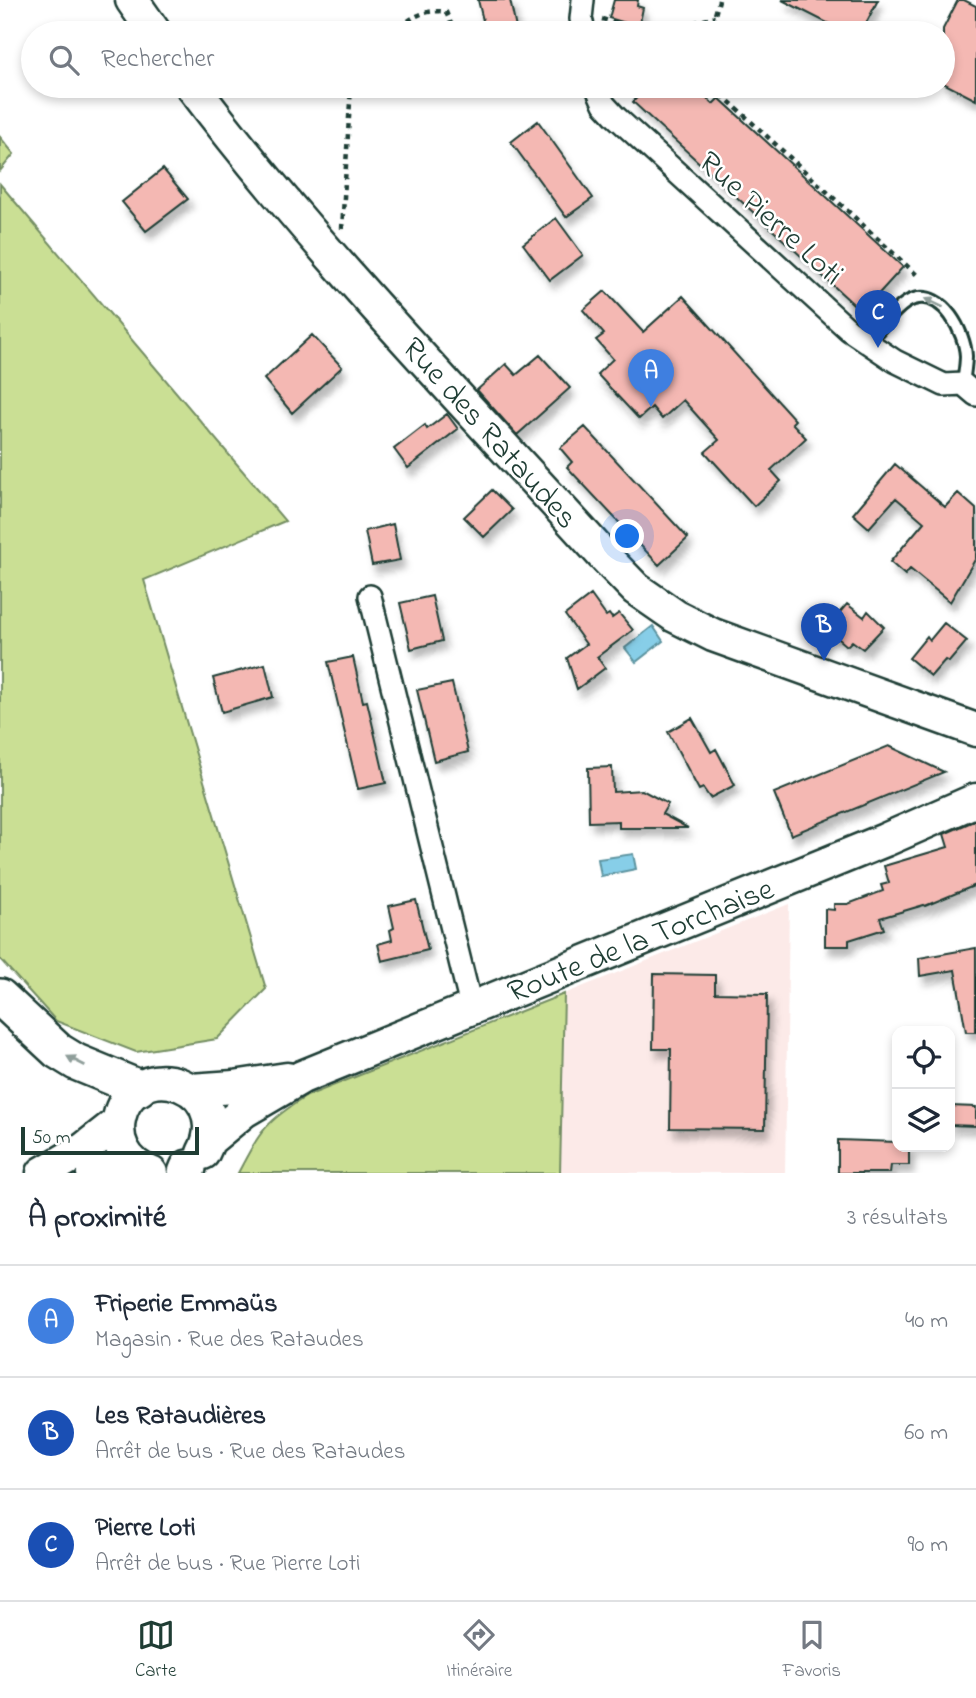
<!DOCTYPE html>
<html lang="fr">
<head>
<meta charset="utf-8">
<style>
  :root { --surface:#fff; --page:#f2f2f3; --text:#1f2937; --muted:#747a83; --line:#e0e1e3; --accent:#1f3d34 }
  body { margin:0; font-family:"Indie Flower",sans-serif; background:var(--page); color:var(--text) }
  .controls { position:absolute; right:21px; bottom:21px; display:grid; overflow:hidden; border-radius:14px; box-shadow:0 4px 10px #0003 }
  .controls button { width:63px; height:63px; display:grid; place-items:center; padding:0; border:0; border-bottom:2px solid var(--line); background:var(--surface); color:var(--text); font:35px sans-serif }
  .scale { position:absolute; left:21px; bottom:18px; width:178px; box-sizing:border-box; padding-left:7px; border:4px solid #1f3d34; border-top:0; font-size:19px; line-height:24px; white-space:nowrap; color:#1f3d34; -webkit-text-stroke:5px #fff; paint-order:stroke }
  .you { position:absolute; left:628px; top:537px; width:24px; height:24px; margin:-18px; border:5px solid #fff; border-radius:50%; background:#1a73e8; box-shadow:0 0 0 10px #1a73e833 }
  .badge { display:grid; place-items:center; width:46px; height:46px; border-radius:50%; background:var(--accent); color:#fff; font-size:23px; font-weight:700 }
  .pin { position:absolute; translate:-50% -58px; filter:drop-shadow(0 2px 4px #0008) }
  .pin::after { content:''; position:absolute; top:37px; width:24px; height:21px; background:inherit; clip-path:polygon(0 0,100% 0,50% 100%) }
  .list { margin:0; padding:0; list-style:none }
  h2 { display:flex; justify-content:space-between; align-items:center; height:91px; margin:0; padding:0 28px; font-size:30px }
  h2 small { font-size:23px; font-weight:400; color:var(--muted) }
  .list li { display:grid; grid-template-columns:46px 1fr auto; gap:21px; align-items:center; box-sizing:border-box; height:112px; padding:0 28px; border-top:2px solid var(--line) }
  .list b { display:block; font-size:26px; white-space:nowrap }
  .list p { margin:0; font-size:23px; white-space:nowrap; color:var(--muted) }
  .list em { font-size:23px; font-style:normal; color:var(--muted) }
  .icon { flex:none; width:38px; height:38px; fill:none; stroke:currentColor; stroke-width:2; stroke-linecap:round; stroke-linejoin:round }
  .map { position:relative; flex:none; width:976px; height:1173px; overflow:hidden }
  .search { position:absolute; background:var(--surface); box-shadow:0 4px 10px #0003; left:21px; right:21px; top:21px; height:77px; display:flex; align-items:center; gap:18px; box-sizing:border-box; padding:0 24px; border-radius:38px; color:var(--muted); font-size:26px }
  .sheet { height:427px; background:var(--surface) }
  nav { display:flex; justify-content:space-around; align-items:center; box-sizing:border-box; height:98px; border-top:2px solid var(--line); background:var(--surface); font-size:19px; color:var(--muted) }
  nav a { display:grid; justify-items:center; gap:4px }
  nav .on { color:var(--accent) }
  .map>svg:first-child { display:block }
  .built { fill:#fceae8 }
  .green { fill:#cadf94; stroke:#748e64; stroke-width:2 }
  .water { fill:#87cee8; stroke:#5d94a0; stroke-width:2 }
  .building { fill:#f4b8b3; stroke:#1f3d34; stroke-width:2; filter:url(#shadow) }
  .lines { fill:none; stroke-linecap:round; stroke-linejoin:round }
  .lane-casing { stroke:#1f3d34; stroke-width:16 }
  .street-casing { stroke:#1f3d34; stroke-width:26 }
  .secondary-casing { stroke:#1f3d34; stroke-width:37 }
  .primary-casing { stroke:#1f3d34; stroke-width:40 }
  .path { stroke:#1f3d34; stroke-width:4.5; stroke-dasharray:5 5; stroke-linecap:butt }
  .lane { stroke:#fff; stroke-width:10 }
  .street { stroke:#fff; stroke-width:21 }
  .secondary { stroke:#fff; stroke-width:32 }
  .primary { stroke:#fff; stroke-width:35 }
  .oneway { fill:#8f9e9a }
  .labels { text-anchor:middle; stroke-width:5; stroke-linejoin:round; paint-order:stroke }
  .street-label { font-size:32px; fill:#1f3d34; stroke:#fff }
</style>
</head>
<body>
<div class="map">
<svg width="976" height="1173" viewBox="0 0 976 1173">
  <defs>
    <filter id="shadow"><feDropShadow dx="4.5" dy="8" stdDeviation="3.5" flood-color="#0004"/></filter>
  </defs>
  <rect width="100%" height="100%" fill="#fff"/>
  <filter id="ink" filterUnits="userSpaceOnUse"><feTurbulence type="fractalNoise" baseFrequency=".0143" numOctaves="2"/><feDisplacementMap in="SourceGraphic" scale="14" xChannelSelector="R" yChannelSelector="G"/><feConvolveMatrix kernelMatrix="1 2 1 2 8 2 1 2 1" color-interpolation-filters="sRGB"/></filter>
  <g filter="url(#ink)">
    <path class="built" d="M789 904 785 1173H560L564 994Z"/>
    <path class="green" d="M0 137 14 154 0 171Z
      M0 184 285 521 144 580 266 989 217 1039 136 1052 56 1021 0 959Z
      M564 994 560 1173H238C260 1131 266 1121 307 1096Z"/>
    <path class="water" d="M653 626 663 641 636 662 625 648Z
      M633 854 636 869 601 876 598 859Z"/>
    <path class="building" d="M478 0H510L517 33H486Z
      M614 0H638L637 6 643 8 639 27 609 18Z
      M782 0H878L861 33H847Z
      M958 0H964L976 6V100L943 83V29Z
      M647 86H694L713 104 719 98 903 267 862 312 633 102Z
      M538 121 593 198 566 217 511 142Z
      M163 169 188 199 146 231 122 202Z
      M556 218 583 255 550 280 523 244Z
      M605 291 643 332 683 296 795 420 792 423 806 438 771 470 781 481 754 506 705 452 719 440 683 400 662 419 652 407 639 419 597 374 613 359 596 340 604 334 583 310Z
      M312 335 342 367 292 413 264 379Z
      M540 355 570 388 517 435 477 390 506 364 516 375Z
      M447 414 458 429 408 468 394 449 425 425 427 429Z
      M585 427 688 538 659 565 567 467 572 462 560 448Z
      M895 464 945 507 958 493 976 509V558L950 602 910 569 905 575 890 562 924 522 896 498 869 528 853 514Z
      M492 490 512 510 484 537 464 517Z
      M393 524 400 560 372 565 365 531Z
      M591 595 606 616 609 614 612 618 619 613 633 630 597 657 605 668 577 689 567 658 586 644 565 615Z
      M432 596 442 641 411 649 400 603Z
      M847 604 864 617 868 611 884 627 863 649 852 641 847 646 826 628Z
      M944 623 967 641 949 662 945 660 931 676 909 658 927 636 930 640Z
      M353 657 363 702 367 701 386 783 358 789 328 662Z
      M265 664 273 697 222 712 213 678Z
      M452 683 468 752 434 761 417 690Z
      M692 718 711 752 716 749 735 785 710 798 703 788 699 790 668 732Z
      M889 746 944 772 791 835 774 793Z
      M612 767 613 792 642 790 668 804 662 814 688 828H619V821L589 822 588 768Z
      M976 820V885L925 906 924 905 880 918 884 929 849 940V946H825V909L834 910V904H848L883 891 881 885 889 883 884 866 948 847 944 834Z
      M416 900 428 950 382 961 378 944 392 940 390 930 394 928 389 906Z
      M976 948V1032H966L955 970 920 976 919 958Z
      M654 974 715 975V993L767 994 765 1129 670 1128 671 1049H653Z
      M950 1106 976 1107V1126L950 1125Z
      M838 1140 897 1142V1147H909V1165H891L890 1173H838Z"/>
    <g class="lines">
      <defs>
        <path id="lane" d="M867 343C879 331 898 303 914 299 943 290 965 333 966 356 966 365 964 375 963 384"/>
        <path id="street" d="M583 0 581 19 585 33
          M596 86 604 104 616 117 849 330 895 361 944 385 963 384 976 395
          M370 596 469 998 478 1005"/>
        <path id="secondary" d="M132 0 155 33
          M192 86C317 251 463 401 602 554L636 589 675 616 713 635 976 730
          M191 1090 234 1087 287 1079
          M209 1140 244 1111 302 1077 885 840 976 800
          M43 1173 84 1149 117 1123
          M93 1173 136 1166
          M151 1173C96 1154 115 1073 171 1082 185 1085 198 1093 205 1106 213 1122 211 1138 203 1153"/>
        <path id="primary" d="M0 997 58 1051 76 1062 139 1088
          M186 1173 188 1168"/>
      </defs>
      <use href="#lane" class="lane-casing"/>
      <use href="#street" class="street-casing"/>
      <use href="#secondary" class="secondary-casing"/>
      <use href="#primary" class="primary-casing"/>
      <path class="path" d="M602 19 652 33
        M392 33C410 19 423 8 446 12L455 33
        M655 33 715 17
        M710 33 719 0
        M700 86 711 95 719 92
        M717 86 719 92 917 275
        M342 229 351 86"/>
      <use href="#lane" class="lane"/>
      <use href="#street" class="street"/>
      <use href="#secondary" class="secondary"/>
      <use href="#primary" class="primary"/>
    </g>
    <defs><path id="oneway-solid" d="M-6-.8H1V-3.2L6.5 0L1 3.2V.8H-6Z" transform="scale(1.75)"/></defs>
    <g class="oneway">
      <use href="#oneway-solid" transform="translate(934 303) rotate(-155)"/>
      <use href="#oneway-solid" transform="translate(76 1061) rotate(-153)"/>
    </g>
  </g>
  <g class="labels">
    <g class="street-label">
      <text transform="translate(772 217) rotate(42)" y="11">Rue Pierre Loti</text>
      <text transform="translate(491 432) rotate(48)" y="11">Rue des Rataudes</text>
      <text transform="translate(640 939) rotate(-22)" y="11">Route de la Torchaise</text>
    </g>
  </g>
</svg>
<div class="controls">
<button><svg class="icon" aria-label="locate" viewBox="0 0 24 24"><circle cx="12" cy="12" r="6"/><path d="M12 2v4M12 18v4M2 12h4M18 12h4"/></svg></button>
<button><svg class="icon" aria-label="layers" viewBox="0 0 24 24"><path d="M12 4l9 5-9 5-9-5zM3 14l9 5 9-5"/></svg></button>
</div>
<div class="scale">50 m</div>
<div class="you"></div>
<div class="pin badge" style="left:651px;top:407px;background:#3f7fe0">A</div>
<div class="pin badge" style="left:824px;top:661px;background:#1a4fb4">B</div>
<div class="pin badge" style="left:878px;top:348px;background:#1a4fb4">C</div>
<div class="search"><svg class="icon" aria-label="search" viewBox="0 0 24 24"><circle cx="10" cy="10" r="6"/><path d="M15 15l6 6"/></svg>Rechercher</div>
</div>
<section class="sheet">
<h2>À proximité<small>3 résultats</small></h2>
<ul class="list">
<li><span class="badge" style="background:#3f7fe0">A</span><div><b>Friperie Emmaüs</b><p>Magasin · Rue des Rataudes</p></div><em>40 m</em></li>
<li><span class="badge" style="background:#1a4fb4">B</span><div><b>Les Rataudières</b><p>Arrêt de bus · Rue des Rataudes</p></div><em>60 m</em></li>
<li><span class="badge" style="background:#1a4fb4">C</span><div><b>Pierre Loti</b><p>Arrêt de bus · Rue Pierre Loti</p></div><em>90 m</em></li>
</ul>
</section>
<nav>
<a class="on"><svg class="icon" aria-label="map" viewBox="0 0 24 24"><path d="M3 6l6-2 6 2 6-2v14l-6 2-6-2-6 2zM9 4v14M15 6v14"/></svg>Carte</a>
<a><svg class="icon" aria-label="directions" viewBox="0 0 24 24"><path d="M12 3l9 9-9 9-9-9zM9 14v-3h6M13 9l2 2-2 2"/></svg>Itinéraire</a>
<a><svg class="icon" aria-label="saved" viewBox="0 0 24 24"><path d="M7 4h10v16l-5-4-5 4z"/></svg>Favoris</a>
</nav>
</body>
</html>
